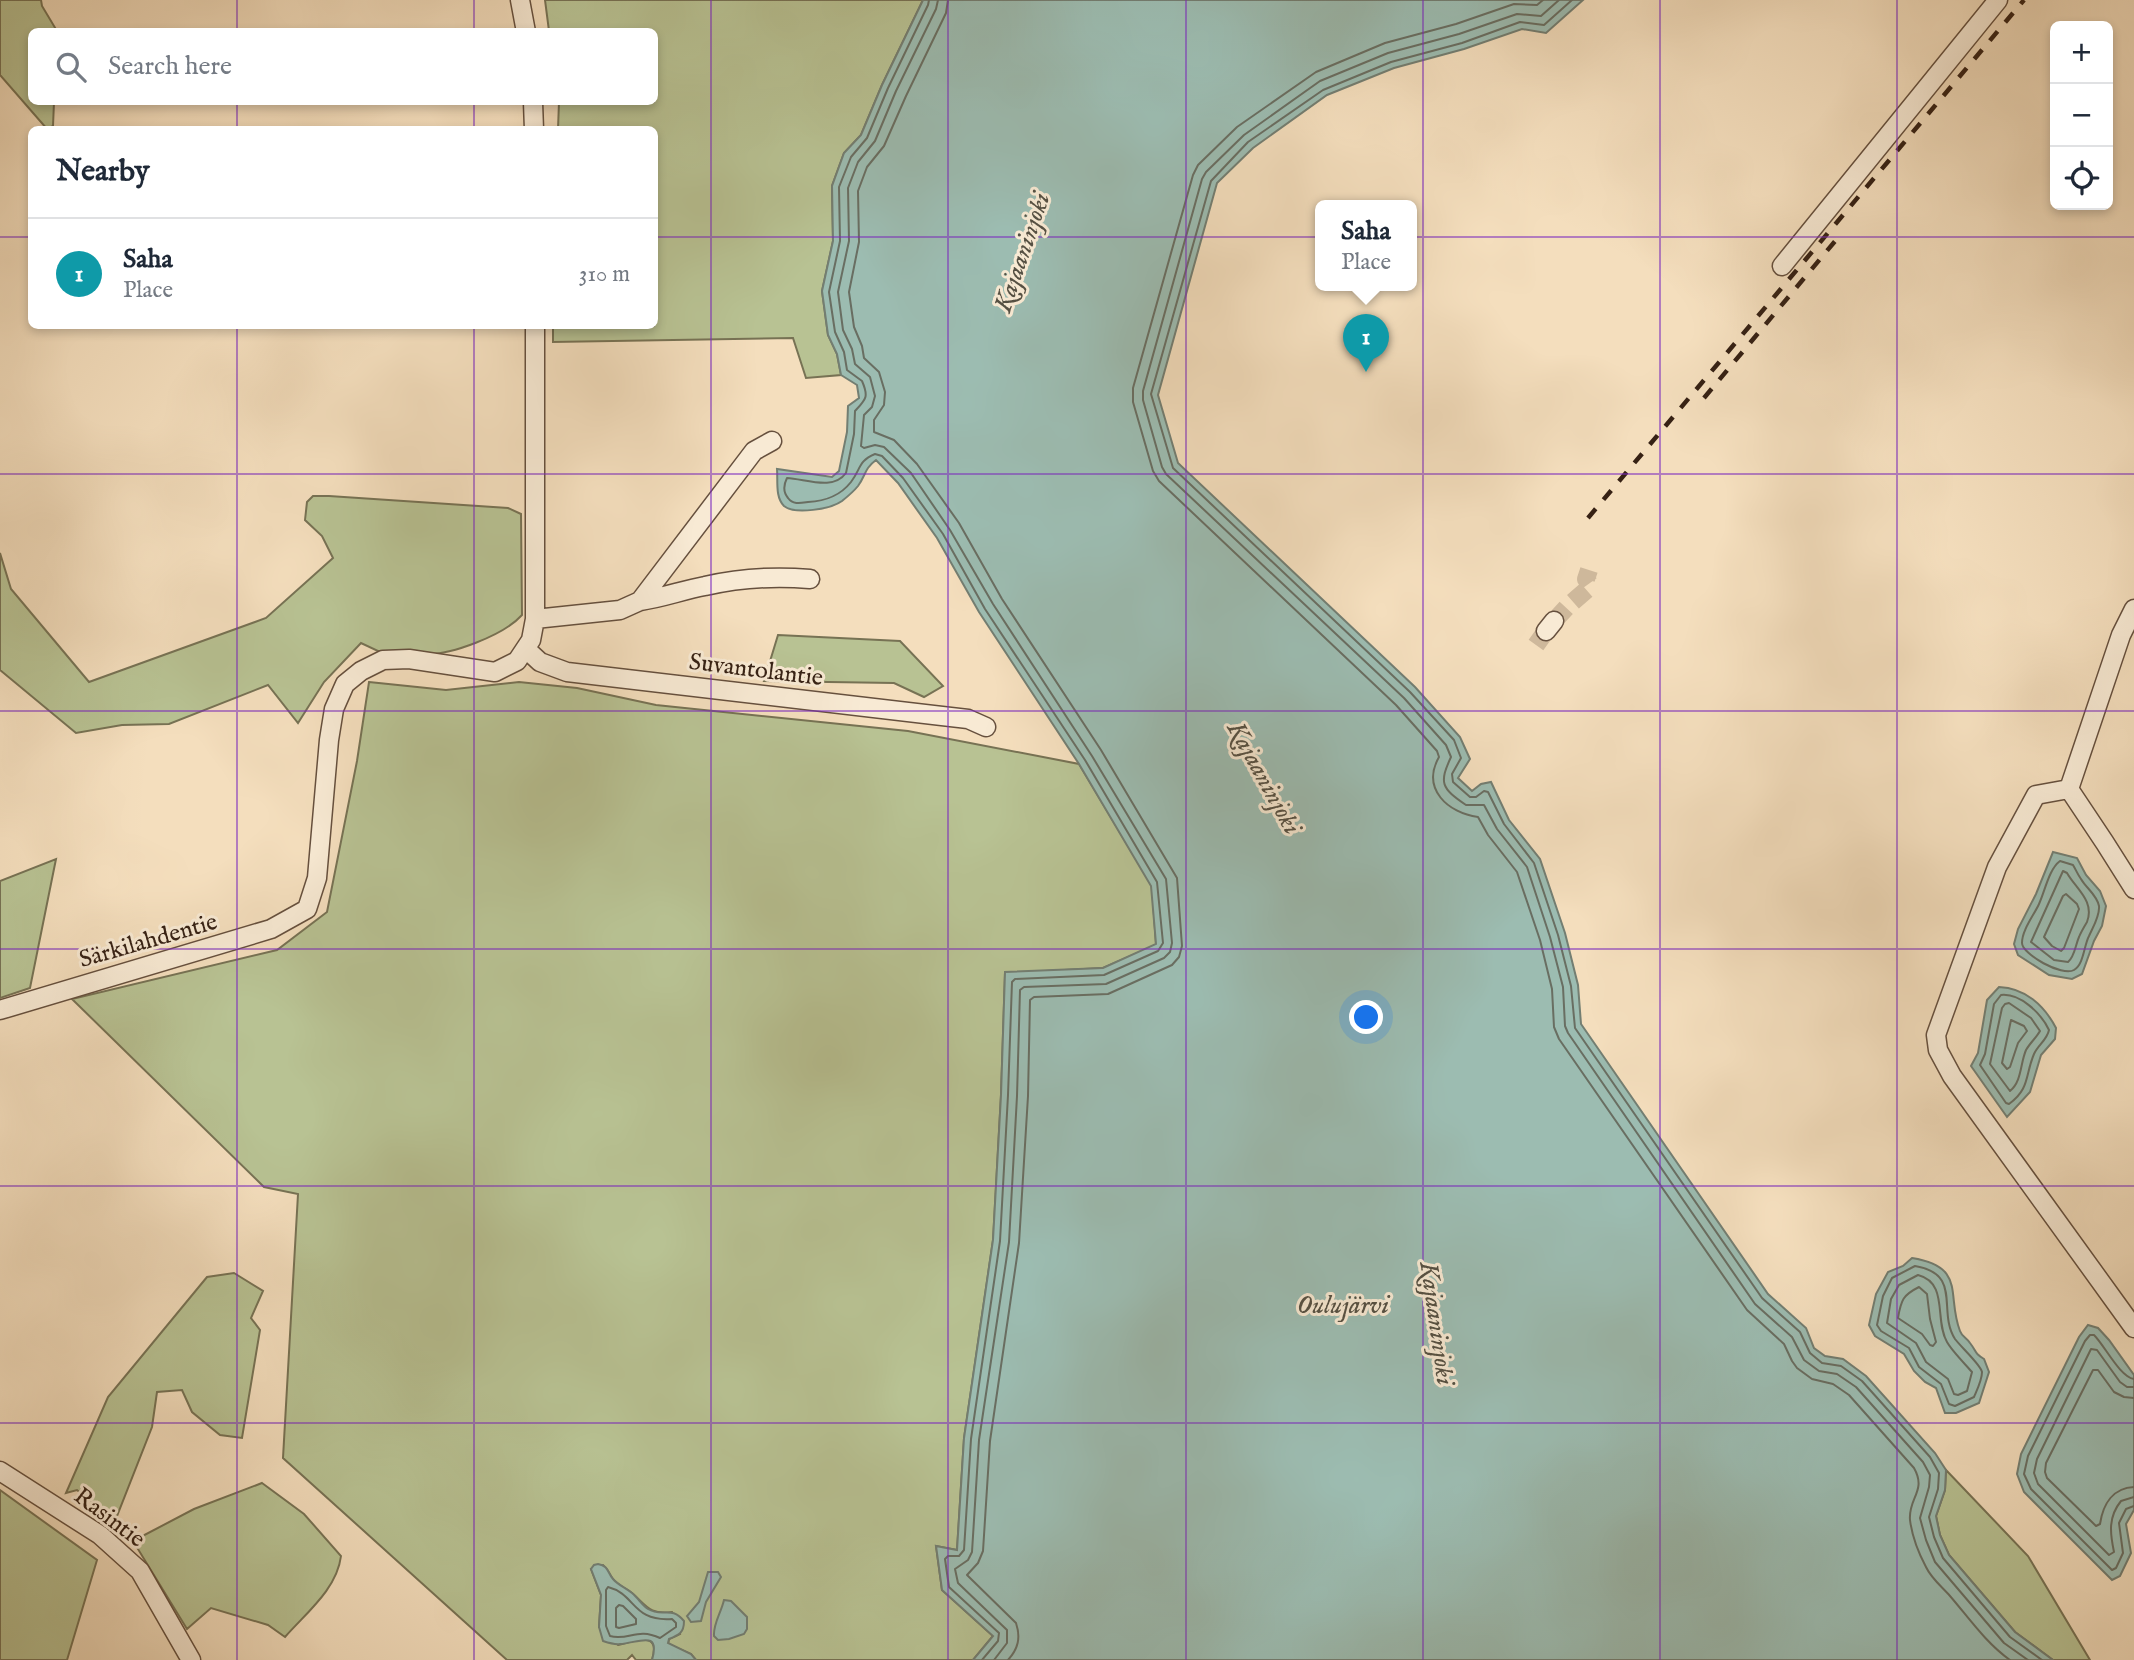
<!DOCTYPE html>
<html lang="en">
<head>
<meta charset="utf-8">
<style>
  :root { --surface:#fff; --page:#f2f2f3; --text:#1f2937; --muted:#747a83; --line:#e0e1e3; --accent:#0b8043 }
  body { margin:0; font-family:"IM FELL English",serif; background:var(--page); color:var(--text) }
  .controls { position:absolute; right:21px; top:21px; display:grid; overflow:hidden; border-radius:10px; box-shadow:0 4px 10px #0003 }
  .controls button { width:63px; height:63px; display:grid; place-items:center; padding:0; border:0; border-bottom:2px solid var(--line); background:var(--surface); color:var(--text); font:35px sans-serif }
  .you { position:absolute; left:1367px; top:1018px; width:24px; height:24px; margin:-18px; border:5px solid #fff; border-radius:50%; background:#1a73e8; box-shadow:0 0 0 10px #1a73e833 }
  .badge { display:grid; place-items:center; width:46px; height:46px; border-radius:50%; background:var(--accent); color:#fff; font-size:23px; font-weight:700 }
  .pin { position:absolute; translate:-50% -58px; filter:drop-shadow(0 2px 4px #0008) }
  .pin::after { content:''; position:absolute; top:37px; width:24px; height:21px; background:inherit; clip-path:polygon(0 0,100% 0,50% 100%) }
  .popup { position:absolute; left:1315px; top:200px; width:102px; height:91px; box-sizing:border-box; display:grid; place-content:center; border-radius:10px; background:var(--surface); filter:drop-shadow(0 2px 5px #0005); font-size:23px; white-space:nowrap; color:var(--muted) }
  .popup b { font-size:26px; color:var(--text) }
  .popup::after { content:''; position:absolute; left:50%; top:100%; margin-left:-14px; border:14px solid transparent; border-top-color:var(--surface) }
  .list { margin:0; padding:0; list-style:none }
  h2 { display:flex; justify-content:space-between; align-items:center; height:91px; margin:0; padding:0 28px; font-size:30px }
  h2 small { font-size:23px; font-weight:400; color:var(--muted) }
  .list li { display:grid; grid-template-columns:46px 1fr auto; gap:21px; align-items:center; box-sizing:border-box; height:112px; padding:0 28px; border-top:2px solid var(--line) }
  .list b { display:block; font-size:26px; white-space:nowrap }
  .list p { margin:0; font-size:23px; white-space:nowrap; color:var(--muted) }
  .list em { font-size:23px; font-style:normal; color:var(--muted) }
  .icon { flex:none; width:38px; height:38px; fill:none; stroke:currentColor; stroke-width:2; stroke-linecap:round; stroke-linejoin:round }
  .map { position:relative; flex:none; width:2134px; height:1660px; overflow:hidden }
  .search { position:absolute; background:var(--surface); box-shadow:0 4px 10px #0003; left:28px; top:28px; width:630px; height:77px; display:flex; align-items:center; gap:18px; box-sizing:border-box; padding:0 24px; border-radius:10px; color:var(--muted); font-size:26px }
  .panel { position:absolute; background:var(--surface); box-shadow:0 4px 10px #0003; left:28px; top:126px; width:630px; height:203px; border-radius:10px }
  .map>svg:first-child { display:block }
  .green { fill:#b8c293; stroke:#777254; stroke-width:2 }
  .water { fill:#9cbcb1; stroke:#737e72; stroke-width:2 }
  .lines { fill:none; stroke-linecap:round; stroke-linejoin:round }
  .shore { stroke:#696e62; stroke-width:2 }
  .minor-tunnel { stroke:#ceb89b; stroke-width:18; stroke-dasharray:18 9; stroke-linecap:butt }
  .minor-casing { stroke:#66503e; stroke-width:21 }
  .minor { stroke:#f8ead4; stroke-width:18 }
  .rail { stroke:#362114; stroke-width:4.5; stroke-dasharray:12 12; stroke-linecap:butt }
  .grid { fill:none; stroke:#7b2cbf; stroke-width:2; stroke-opacity:0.55 }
  .labels { text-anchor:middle; stroke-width:6; stroke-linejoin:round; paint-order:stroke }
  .street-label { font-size:24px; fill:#362114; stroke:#f8ead4 }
  .water-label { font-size:26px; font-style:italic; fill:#555043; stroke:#f8ead4 }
</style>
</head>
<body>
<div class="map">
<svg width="2134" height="1660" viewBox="0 0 2134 1660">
  <rect width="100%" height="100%" fill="#f4debd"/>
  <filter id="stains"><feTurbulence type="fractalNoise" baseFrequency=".00286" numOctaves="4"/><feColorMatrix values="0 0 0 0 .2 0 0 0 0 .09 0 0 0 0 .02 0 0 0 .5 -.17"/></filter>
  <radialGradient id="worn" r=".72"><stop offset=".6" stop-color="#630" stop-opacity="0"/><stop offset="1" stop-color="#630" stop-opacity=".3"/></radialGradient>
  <path class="green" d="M0 0H41L42 6 57 31 32 32V102H54L53 126 47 129 0 75Z
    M545 0H923L882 85 861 135 844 153 832 186 833 241 822 291 828 335 837 354 841 375 806 378 793 338 553 342V326H654V130L558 129 559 102H654V32L549 31Z
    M313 496H329L508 508 521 514 522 615C504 635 450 656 423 654 408 654 394 649 380 652L361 643 324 682 298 723 268 685 169 724 122 725 76 733 0 670V553L11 589 89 682 266 618 333 558 322 536 305 520 307 502Z
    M778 635 900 641 943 686 924 697 894 683 764 681Z
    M369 682 446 690 519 682 577 688 656 705 908 731 1079 764 1152 886 1156 945 1103 968 1005 973 1001 1095 993 1240 964 1438 957 1550 936 1546 942 1590 993 1636 973 1660H696L691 1654 668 1644 669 1639 680 1634 672 1612C649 1615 647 1606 632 1593 626 1588 617 1585 613 1579 609 1574 608 1569 603 1565L591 1569 601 1595 599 1627 618 1645C636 1641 661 1630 652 1660H636L632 1655 627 1660H507L283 1458 298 1194 264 1187 72 999 277 950 327 912 357 761Z
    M56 859 30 988 0 998V881Z
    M234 1273 263 1291 251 1318 260 1330 242 1438 220 1435 192 1412 182 1390 157 1392 152 1427 115 1521 77 1490 66 1493 108 1397 207 1277Z
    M1946 1470 2028 1556 2090 1660H2053L2015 1632 1949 1555 1940 1535 1936 1516 1945 1490Z
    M262 1483 304 1514 341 1556C337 1589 306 1613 285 1637L268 1625 211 1608 187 1629 133 1541 194 1509Z
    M0 1490 97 1560 67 1660H0Z"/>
  <path class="water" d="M923 0H1583L1546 33 1522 29 1464 49 1394 68 1327 95 1253 148 1217 183 1158 395 1178 463 1415 687 1460 737 1470 759 1458 778 1472 791 1481 784 1491 782 1509 820 1540 859 1565 933 1578 985 1581 1024 1768 1294 1806 1328 1814 1348 1825 1356 1843 1359 1866 1376 1935 1453 1946 1470 1945 1490 1936 1516 1940 1535 1949 1555 2015 1632 2053 1660H973L993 1636 942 1590 936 1546 957 1550 964 1438 993 1240 1001 1095 1005 972 1103 968 1156 944 1151 886 1079 764 979 612 937 538 898 483 876 460C864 469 866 475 858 486 854 491 847 497 842 501 831 509 795 515 784 506 775 497 778 481 777 469L832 477 839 471 847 432 848 406 859 398 857 385 841 375 837 354 828 335 822 291 833 241 832 186 844 153 861 135 882 85Z
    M2053 852 2077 858 2086 875 2100 891 2106 906 2102 926 2094 941 2082 974 2072 979 2049 975 2018 955 2014 944 2018 929 2036 894Z
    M1999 987C2025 988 2044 1005 2056 1028L2055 1039 2041 1055 2030 1092 2007 1117 1971 1066 1978 1053 1987 1000Z
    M1912 1258C1967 1267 1946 1295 1960 1331 1962 1337 1967 1338 1970 1343 1977 1352 1974 1353 1984 1359L1989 1372 1979 1403 1956 1413H1945L1936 1388 1925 1382 1914 1371 1904 1354 1875 1336 1869 1325 1876 1294 1888 1272 1903 1266Z
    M2088 1325 2098 1328 2109 1340 2134 1375V1510L2126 1524 2131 1553 2120 1576 2112 1580 2024 1492 2017 1474 2021 1454 2079 1337Z
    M598 1564C609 1566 607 1572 613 1579 618 1585 626 1588 632 1593 638 1598 642 1605 648 1609 663 1618 671 1605 684 1621 684 1633 679 1635 669 1639L668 1643 691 1654 696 1660H652C661 1629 638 1643 620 1644 615 1645 609 1643 603 1641L599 1627 601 1595 591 1569 594 1565Z
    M708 1572H718L721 1577 706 1602 701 1621 691 1622 687 1616 699 1602Z
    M724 1600 731 1601 747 1617V1629L744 1634 729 1639 718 1640 714 1636C713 1624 721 1613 724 1600Z"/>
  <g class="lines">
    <path class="shore" d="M929 0 928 5 888 88 867 138 851 157 839 187 840 241 829 292 835 332 844 352 847 370 862 381C869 397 866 399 855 411L854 434 846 473C833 491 806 479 787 478 784 484 783 492 788 498 793 505 801 503 808 502 826 501 840 496 851 482 861 469 858 461 875 454L882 456 903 478 943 534 985 609 1085 760 1157 882 1163 943 1158 951 1104 975 1015 979 1012 982 1008 1095 1000 1241 971 1439 964 1550 959 1556H948L945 1559 949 1587 999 1633 998 1641 982 1660
      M938 0 936 9 896 91 875 141 858 162 848 188 849 241 838 292 843 330 852 349 855 364 870 377 875 396 872 407 864 415 861 446 864 448 875 445 884 447 911 473 950 530 993 604 1092 756 1166 879 1172 943 1170 952 1164 958 1106 984 1024 987 1020 990 1017 1096 1009 1242 979 1440 972 1552 968 1560 955 1569 958 1583 1007 1630V1643L994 1660
      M948 0 946 13 906 96 884 146 867 167 858 191 859 242 849 292 854 327 862 346 864 358 879 372 885 392 884 405 874 420V432L894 440 917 464 959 523 1002 599 1101 750 1177 878 1182 946 1179 957 1172 965 1108 994 1034 997 1030 1000 1028 1096 1019 1243 990 1441 983 1551 978 1563 967 1575 1016 1623C1021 1638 1018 1649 1008 1660
      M1543 0 1537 5 1514 4 1456 24 1385 43 1316 72 1237 127 1198 165 1193 175 1133 388V402L1153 471 1159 481 1396 705 1437 751 1439 757C1421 789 1448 813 1478 817L1488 835 1517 872 1540 940 1552 989 1554 1027 1559 1039 1747 1310 1784 1344 1792 1361 1797 1368 1812 1379 1833 1384 1849 1395 1914 1468C1927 1491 1908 1498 1910 1520 1912 1536 1918 1552 1926 1567 1931 1578 1942 1587 1950 1596 1969 1618 1986 1643 2010 1660
      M1559 0 1541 16 1517 14 1459 34 1388 53 1320 81 1244 135 1206 172 1202 179 1143 391V400L1162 467 1166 474 1404 698 1446 745 1451 757C1439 783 1441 788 1466 805H1484L1497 829 1527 867 1550 937 1563 987 1565 1026 1568 1033 1755 1304 1792 1337 1804 1360 1819 1371 1837 1374 1856 1387 1923 1462 1930 1475 1929 1487 1920 1518 1926 1540 1935 1562 2004 1643 2028 1660
      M1572 0 1544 25 1520 22 1462 43 1391 62 1323 90 1248 142 1211 181 1151 394 1173 468 1410 692 1454 740 1461 758 1452 774 1453 782 1470 797H1476L1484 791 1488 792 1504 824 1534 863 1558 935 1571 986 1575 1028 1762 1298 1800 1332 1810 1353 1822 1363 1841 1366 1862 1381 1930 1457 1939 1473 1938 1489 1929 1517 1934 1537 1943 1558 2010 1637 2042 1660
      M2060 861 2073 865C2076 870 2078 875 2081 879 2086 888 2097 895 2099 906 2100 916 2093 927 2089 936 2084 945 2084 964 2074 970 2062 977 2022 954 2022 943 2022 930 2034 915 2039 904 2045 891 2049 869 2060 861Z
      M2063 871 2067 873C2076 889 2095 901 2087 922 2084 927 2081 932 2079 937 2075 946 2075 956 2068 962L2054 960 2031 942Z
      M2066 894 2077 904 2079 909 2064 948 2061 951 2052 946 2044 937 2063 896Z
      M2001 995C2020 993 2041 1013 2049 1030 2047 1040 2038 1045 2034 1054 2025 1075 2030 1089 2009 1104L2006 1103 1980 1065 1985 1054 1994 1004Z
      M2009 1003 2031 1018 2040 1031C2036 1038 2030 1043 2026 1050 2020 1064 2022 1081 2010 1091L1990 1064 2002 1008 2005 1004Z
      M2011 1020 2024 1026 2027 1031 2018 1043 2010 1067 2007 1069 2002 1063Z
      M1915 1266C1963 1274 1937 1311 1955 1339 1960 1346 1981 1365 1982 1372 1982 1380 1977 1390 1974 1397L1955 1406 1949 1404 1941 1384 1919 1367 1909 1348 1881 1331 1877 1325 1883 1296 1892 1278Z
      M1918 1275C1949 1283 1934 1320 1947 1342 1952 1351 1966 1365 1972 1372L1967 1391 1958 1395 1954 1394 1948 1379 1926 1362 1916 1343 1887 1323 1891 1299 1899 1285Z
      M1919 1287 1927 1294 1930 1319 1936 1342 1933 1346 1930 1345 1922 1334 1898 1318C1901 1300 1903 1295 1919 1287Z
      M2134 1379C2120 1377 2105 1346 2094 1335H2090L2085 1341 2028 1456 2024 1474 2031 1489 2112 1570 2116 1568 2123 1553 2119 1523 2126 1509 2134 1506
      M2134 1387H2127L2120 1382 2097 1350 2091 1349 2037 1459 2034 1473 2038 1484 2109 1555 2114 1552C2110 1533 2108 1517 2121 1501L2134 1497
      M2134 1398 2124 1397 2114 1392 2098 1370H2093L2046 1463 2045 1472 2047 1478 2096 1526 2100 1524C2103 1504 2113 1488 2134 1487
      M608 1587C636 1594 632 1622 672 1619L676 1623V1627L660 1638C637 1627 629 1641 610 1636L606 1626V1590Z
      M619 1605 623 1606 636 1619V1624L619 1628 616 1627V1608Z"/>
    <path class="minor-tunnel" d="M1554 621 1567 607 1591 586 1586 579 1589 570
      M1536 645 1546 631"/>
    <defs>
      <path id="minor" d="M520 0 526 32
        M533 102 534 130
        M1782 266 1998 0
        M640 601C662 598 683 590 705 586 740 578 775 576 810 579
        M535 619 620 610 640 601 754 451 772 441
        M1546 631 1554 621
        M526 649 540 662 567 672 942 716 968 719 986 727
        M2069 789 2121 635 2134 609
        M2134 889 2105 843 2069 789 2036 795 1997 867 1936 1035 1938 1050 1952 1076 2134 1328
        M0 1010 271 929 307 909 317 878 329 740 334 709 345 684 361 671 383 660 409 659 495 672 517 661 531 640 535 619V326
        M0 1471 100 1535 140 1571 191 1660"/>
    </defs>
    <use href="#minor" class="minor-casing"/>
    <use href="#minor" class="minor"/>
    <path class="rail" d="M1704 398 1841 234
      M1588 518 2024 0"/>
  </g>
  <path class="grid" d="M237 0V32M474 0V32M711 0V1660M948 0V1660M1186 0V1660M1423 0V1660M1660 0V1660M1897 0V1660M237 102V130M474 102V130M0 237H32M654 237H2134M237 326V1660M474 326V1660M0 474H2134M0 711H2134M0 949H2134M0 1186H2134M0 1423H2134"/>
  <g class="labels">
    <g class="street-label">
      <text transform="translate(756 669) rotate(7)" y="8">Suvantolantie</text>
      <text transform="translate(148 940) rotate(-16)" y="8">Särkilahdentie</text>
      <text transform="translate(110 1517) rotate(37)" y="8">Rasintie</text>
    </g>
    <g class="water-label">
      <text transform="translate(1021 252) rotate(-71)" y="9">Kajaaninjoki</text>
      <text transform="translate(1265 777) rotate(61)" y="9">Kajaaninjoki</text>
      <text x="1343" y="1313">Oulujärvi</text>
      <text transform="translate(1438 1323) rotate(82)" y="9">Kajaaninjoki</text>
    </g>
  </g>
  <rect width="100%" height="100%" filter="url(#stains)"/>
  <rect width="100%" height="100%" fill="url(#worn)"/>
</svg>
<div class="controls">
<button>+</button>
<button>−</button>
<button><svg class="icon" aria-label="locate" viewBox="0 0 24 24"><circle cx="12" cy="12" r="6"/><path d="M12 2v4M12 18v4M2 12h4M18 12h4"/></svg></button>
</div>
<div class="you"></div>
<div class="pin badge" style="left:1366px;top:372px;background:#0f9aa8">1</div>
<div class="popup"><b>Saha</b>Place</div>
<div class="search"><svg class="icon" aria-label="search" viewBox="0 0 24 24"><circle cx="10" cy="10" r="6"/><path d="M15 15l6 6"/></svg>Search here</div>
<section class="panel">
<h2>Nearby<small></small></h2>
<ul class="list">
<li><span class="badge" style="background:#0f9aa8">1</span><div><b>Saha</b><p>Place</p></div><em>310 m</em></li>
</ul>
</section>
</div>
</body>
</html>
